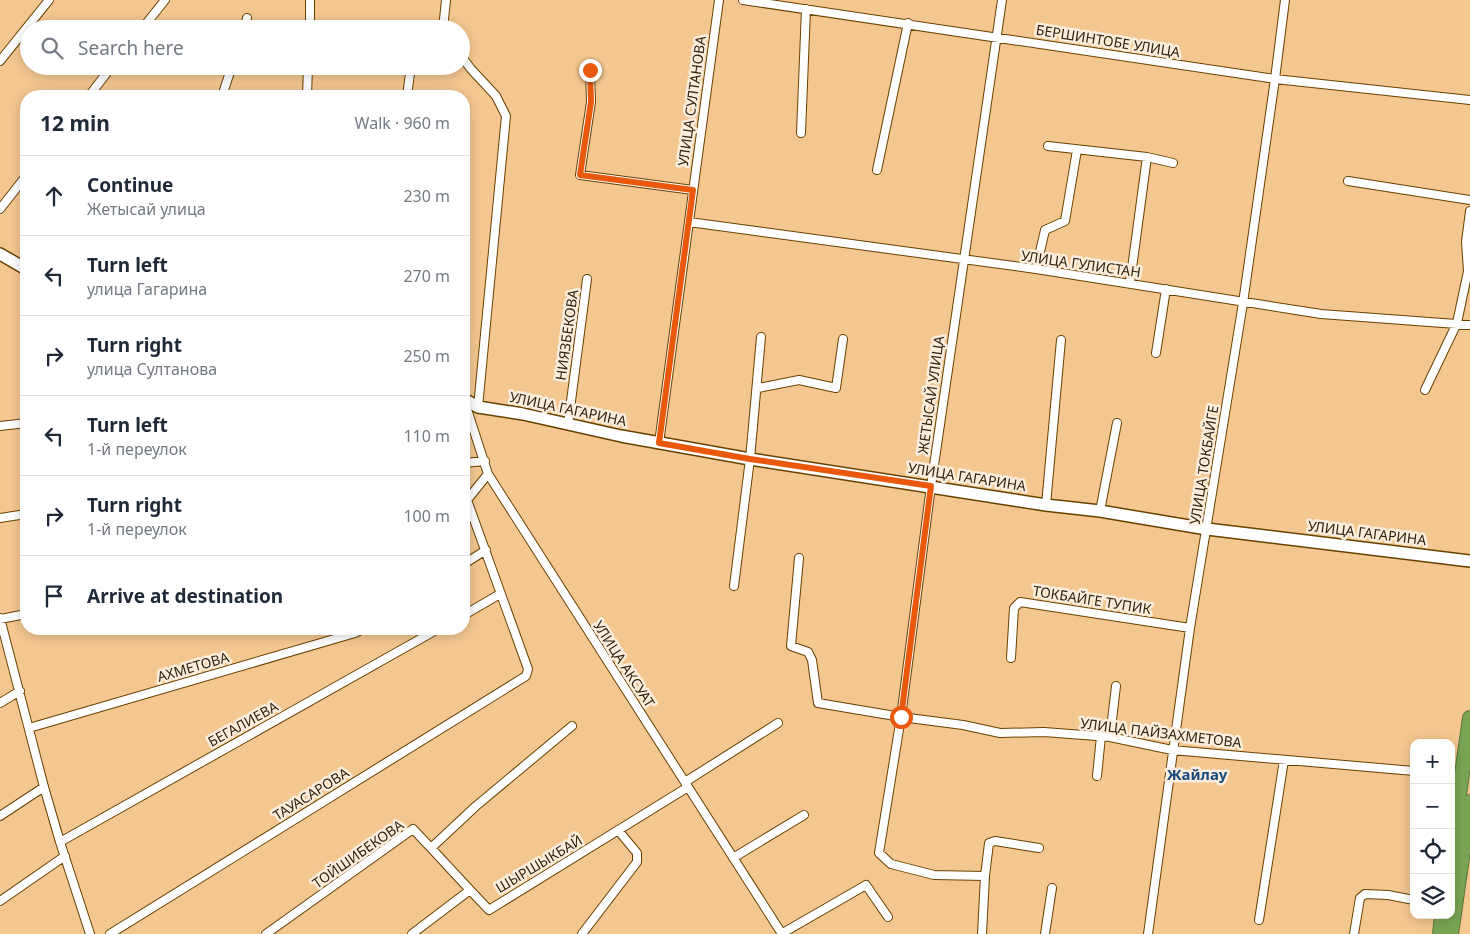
<!DOCTYPE html>
<html lang="en">
<head>
<meta charset="utf-8">
<style>
  :root { --surface:#fff; --page:#f6f6f7; --text:#1f2937; --muted:#747a83; --line:#e0e1e3 }
  body { margin:0; font-family:"Noto Sans",sans-serif; background:var(--page); color:var(--text) }
  .controls { position:absolute; right:15px; bottom:15px; display:grid; overflow:hidden; border-radius:10px; box-shadow:0 2px 12px #0003 }
  .controls button { width:45px; height:45px; display:grid; place-items:center; padding:0; border:0; border-bottom:1px solid var(--line); background:var(--surface); color:var(--text); font:25px sans-serif }
  .stop { position:absolute; width:15px; height:15px; margin:-11px; border:4px solid #ea580c; border-radius:50%; background:#fff }
  .stop.end { background:#ea580c; border-color:#fff; box-shadow:0 1px 5px #0008 }
  .list { margin:0; padding:0; list-style:none }
  h2 { display:flex; justify-content:space-between; align-items:center; height:65px; margin:0; padding:0 20px; font-size:21px }
  h2 small { font-size:16px; font-weight:400; color:var(--muted) }
  .list li { display:grid; grid-template-columns:32px 1fr auto; gap:15px; align-items:center; box-sizing:border-box; height:80px; padding:0 20px; border-top:1px solid var(--line) }
  .list b { display:block; font-size:19px; white-space:nowrap }
  .list p { margin:0; font-size:16px; white-space:nowrap; color:var(--muted) }
  .list em { font-size:16px; font-style:normal; color:var(--muted) }
  .icon { flex:none; width:28px; height:28px; fill:none; stroke:currentColor; stroke-width:2; stroke-linecap:round; stroke-linejoin:round }
  .map { position:relative; flex:none; width:1470px; height:934px; overflow:hidden }
  .search { position:absolute; background:var(--surface); box-shadow:0 2px 12px #0003; left:20px; top:20px; width:450px; height:55px; display:flex; align-items:center; gap:12px; box-sizing:border-box; padding:0 18px; border-radius:28px; color:var(--muted); font-size:19px }
  .panel { position:absolute; background:var(--surface); box-shadow:0 2px 12px #0003; left:20px; top:90px; width:450px; height:545px; border-radius:20px }
  .map>svg:first-child { display:block }
  .lines { fill:none; stroke-linecap:round; stroke-linejoin:round }
  .street-casing { stroke:#674100; stroke-width:10 }
  .secondary-casing { stroke:#674100; stroke-width:14 }
  .highway-casing { stroke:#60763b; stroke-width:16 }
  .street { stroke:#fff; stroke-width:8 }
  .secondary { stroke:#fff; stroke-width:11 }
  .highway { stroke:#79a454; stroke-width:14 }
  .route { stroke:#ea580c; stroke-width:6 }
  .labels { text-anchor:middle; stroke-width:5; stroke-linejoin:round; paint-order:stroke }
  .street-label { font-size:14px; fill:#33220c; stroke:#fceede }
  .neighbourhood-label { font-size:15px; font-weight:bold; fill:#194b7e; stroke:#fceede }
</style>
</head>
<body>
<div class="map">
<svg width="1470" height="934" viewBox="0 0 1470 934">
  <rect width="100%" height="100%" fill="#f4c790"/>
  <g class="lines">
    <defs>
      <path id="street" d="M743 0 1275 79 1470 100
        M142 29 165 0
        M244 29 247 18
        M310 29V0
        M443 29 446 0
        M461 56 471 69 496 96 506 116 478 407
        M0 61 49 0
        M590 70 591 102 580 175 693 190
        M89 96 112 66
        M222 96 232 66
        M307 96 308 66
        M407 96 411 66
        M801 133 806 9
        M1048 146 1147 157 1173 163
        M877 170 908 23
        M1348 181 1470 200
        M0 209 26 176
        M689 222 1036 269 1321 314 1470 325
        M1036 269 1045 230 1065 221 1077 150
        M1130 283 1147 157
        M1156 353 1166 289
        M758 388 799 380 836 388 843 339
        M1425 390 1457 323 1468 271 1466 242 1470 211
        M464 400 488 474 782 934
        M568 424 587 279
        M0 426 26 423
        M659 443 719 0
        M464 463 485 461
        M464 500H467L488 474
        M1046 505 1061 340
        M1100 511 1117 423
        M0 518 26 514
        M799 558 791 646 808 652 812 660 818 703 901 717 963 725 1000 733 1044 732 1110 737 1172 750 1414 771
        M464 564 486 550
        M734 586 750 459 761 337
        M464 615 500 594
        M0 618 44 787 60 842 90 934
        M0 619 26 614
        M1011 658 1014 608 1020 602 1190 628
        M0 703 20 691
        M29 728 355 633 363 629
        M1110 737 1116 686
        M1097 776 1101 736
        M685 782 778 723
        M0 816 44 787
        M60 842 438 629
        M431 848 470 890
        M733 858 804 815
        M985 876 934 875 891 864 879 853 901 717 931 486 1002 0
        M0 901 65 856
        M1259 920 1284 760
        M110 934 526 676 528 669 467 500
        M266 934 413 829 431 848 476 806 572 726
        M412 934 470 890 489 910 688 787
        M582 934 637 862V853L618 830
        M781 934 866 885 888 917
        M982 934 985 876 989 843 995 841 1039 848
        M1045 934 1052 888
        M1148 934 1190 628 1243 303 1275 79 1285 0
        M1354 934 1360 898 1365 894 1388 895 1414 900"/>
      <path id="secondary" d="M0 254 26 269
        M464 399 478 407 523 414 621 436 750 459 1046 505 1100 511 1207 529 1470 561"/>
      <path id="highway" d="M1451 851 1470 718
        M1440 934 1442 915
        M1451 934 1470 802"/>
    </defs>
    <use href="#street" class="street-casing"/>
    <use href="#secondary" class="secondary-casing"/>
    <use href="#highway" class="highway-casing"/>
    <use href="#street" class="street"/>
    <use href="#secondary" class="secondary"/>
    <use href="#highway" class="highway"/>
  </g>
  <g class="lines">
    <path class="route" d="M590 70 591 102 580 175 693 190 659 443 750 459 931 486 901 717"/>
  </g>
  <g class="labels">
    <g class="street-label">
      <text transform="translate(1108 41) rotate(9)" y="5">БЕРШИНТОБЕ УЛИЦА</text>
      <text transform="translate(692 101) rotate(-82)" y="5">УЛИЦА СУЛТАНОВА</text>
      <text transform="translate(1081 264) rotate(8)" y="5">УЛИЦА ГУЛИСТАН</text>
      <text transform="translate(567 335) rotate(-82)" y="5">НИЯЗБЕКОВА</text>
      <text transform="translate(931 395) rotate(-82)" y="5">ЖЕТЫСАЙ УЛИЦА</text>
      <text transform="translate(568 409) rotate(12)" y="5">УЛИЦА ГАГАРИНА</text>
      <text transform="translate(1204 465) rotate(-81)" y="5">УЛИЦА ТОКБАЙГЕ</text>
      <text transform="translate(967 477) rotate(9)" y="5">УЛИЦА ГАГАРИНА</text>
      <text transform="translate(1367 533) rotate(7)" y="5">УЛИЦА ГАГАРИНА</text>
      <text transform="translate(1092 600) rotate(9)" y="5">ТОКБАЙГЕ ТУПИК</text>
      <text transform="translate(624 664) rotate(57)" y="5">УЛИЦА АКСУАТ</text>
      <text transform="translate(193 667) rotate(-16)" y="5">АХМЕТОВА</text>
      <text transform="translate(243 724) rotate(-29)" y="5">БЕГАЛИЕВА</text>
      <text transform="translate(1161 733) rotate(7)" y="5">УЛИЦА ПАЙЗАХМЕТОВА</text>
      <text transform="translate(311 794) rotate(-32)" y="5">ТАУАСАРОВА</text>
      <text transform="translate(358 854) rotate(-35)" y="5">ТОЙШИБЕКОВА</text>
      <text transform="translate(539 864) rotate(-31)" y="5">ШЫРШЫКБАЙ</text>
    </g>
    <g class="neighbourhood-label">
      <text x="1197" y="780">Жайлау</text>
    </g>
  </g>
</svg>
<div class="controls">
<button>+</button>
<button>−</button>
<button><svg class="icon" aria-label="locate" viewBox="0 0 24 24"><circle cx="12" cy="12" r="6"/><path d="M12 2v4M12 18v4M2 12h4M18 12h4"/></svg></button>
<button><svg class="icon" aria-label="layers" viewBox="0 0 24 24"><path d="M12 4l9 5-9 5-9-5zM3 14l9 5 9-5"/></svg></button>
</div>
<div class="stop" style="left:901px;top:717px"></div>
<div class="stop end" style="left:590px;top:70px"></div>
<div class="search"><svg class="icon" aria-label="search" viewBox="0 0 24 24"><circle cx="10" cy="10" r="6"/><path d="M15 15l6 6"/></svg>Search here</div>
<section class="panel">
<h2>12 min<small>Walk · 960 m</small></h2>
<ul class="list">
<li><svg class="icon" aria-label="ahead" viewBox="0 0 24 24"><path d="M12 20V5M6 11l6-6 6 6"/></svg><div><b>Continue</b><p>Жетысай улица</p></div><em>230 m</em></li>
<li><svg class="icon" aria-label="left" viewBox="0 0 24 24"><path d="M17 20v-9H6M10 6l-5 5 5 5"/></svg><div><b>Turn left</b><p>улица Гагарина</p></div><em>270 m</em></li>
<li><svg class="icon" aria-label="right" viewBox="0 0 24 24"><path d="M7 20v-9h11M14 6l5 5-5 5"/></svg><div><b>Turn right</b><p>улица Султанова</p></div><em>250 m</em></li>
<li><svg class="icon" aria-label="left" viewBox="0 0 24 24"><path d="M17 20v-9H6M10 6l-5 5 5 5"/></svg><div><b>Turn left</b><p>1-й переулок</p></div><em>110 m</em></li>
<li><svg class="icon" aria-label="right" viewBox="0 0 24 24"><path d="M7 20v-9h11M14 6l5 5-5 5"/></svg><div><b>Turn right</b><p>1-й переулок</p></div><em>100 m</em></li>
<li><svg class="icon" aria-label="arrive" viewBox="0 0 24 24"><path d="M6 21V4h12l-3 4 3 4H6"/></svg><div><b>Arrive at destination</b></div></li>
</ul>
</section>
</div>
</body>
</html>
